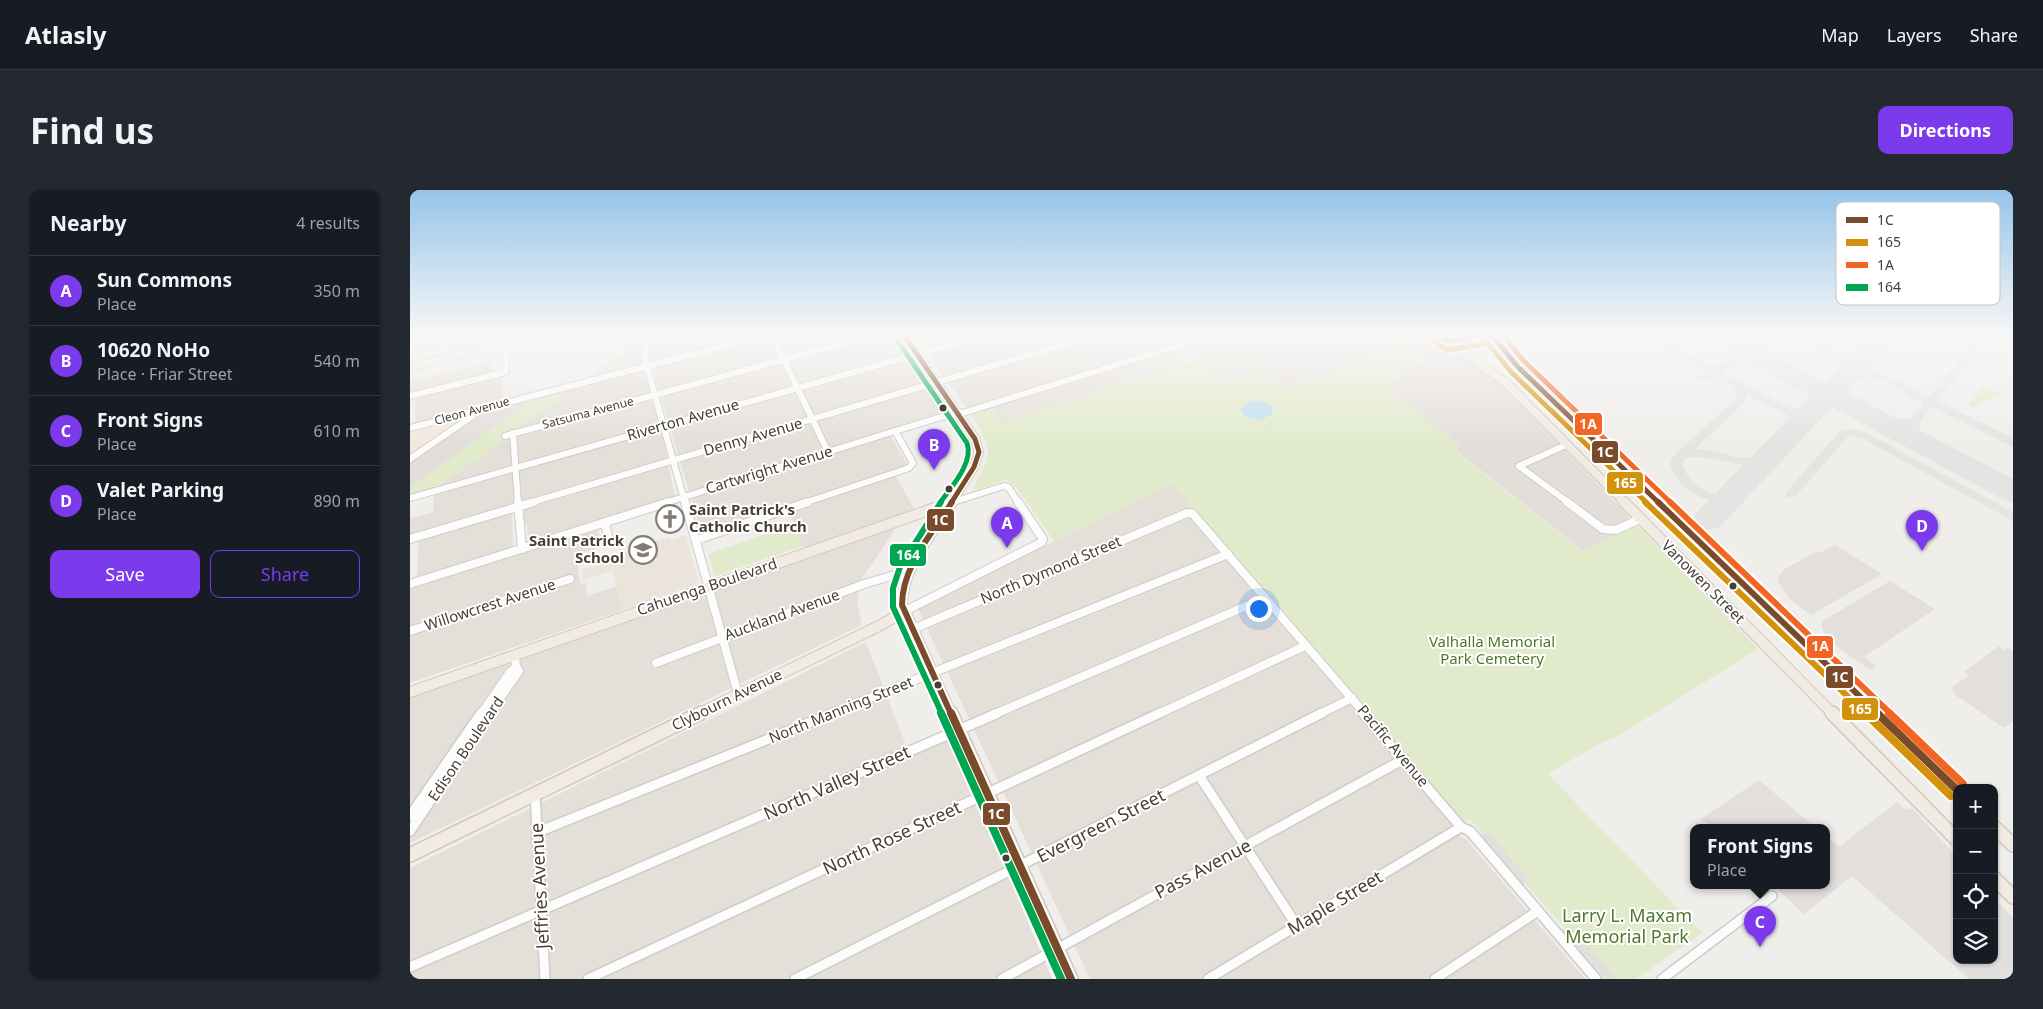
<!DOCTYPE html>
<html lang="en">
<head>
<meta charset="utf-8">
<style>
  :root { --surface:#171b24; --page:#242831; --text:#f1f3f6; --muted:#9ea1a6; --line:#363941; --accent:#7c3aed }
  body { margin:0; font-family:"Noto Sans",sans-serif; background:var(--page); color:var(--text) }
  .controls { position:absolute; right:15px; bottom:15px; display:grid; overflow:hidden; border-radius:10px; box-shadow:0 1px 4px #0004 }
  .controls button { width:45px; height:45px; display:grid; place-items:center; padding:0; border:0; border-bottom:1px solid var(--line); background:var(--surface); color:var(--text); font:25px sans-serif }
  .you { position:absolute; left:848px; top:418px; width:18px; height:18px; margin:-12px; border:4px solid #fff; border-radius:50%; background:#1a73e8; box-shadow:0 0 0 8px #1a73e833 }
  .badge { display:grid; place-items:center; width:32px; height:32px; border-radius:50%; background:var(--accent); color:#fff; font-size:16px; font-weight:700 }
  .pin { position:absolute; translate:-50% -41px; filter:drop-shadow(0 1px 2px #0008) }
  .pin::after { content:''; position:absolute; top:26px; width:18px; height:15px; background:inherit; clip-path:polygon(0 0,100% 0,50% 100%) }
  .popup { position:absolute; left:1280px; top:634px; width:140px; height:65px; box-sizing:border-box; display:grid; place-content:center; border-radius:10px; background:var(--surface); filter:drop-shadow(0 1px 4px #0005); font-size:16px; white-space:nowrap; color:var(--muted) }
  .popup b { font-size:19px; color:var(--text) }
  .popup::after { content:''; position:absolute; left:50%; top:100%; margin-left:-10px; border:10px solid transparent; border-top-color:var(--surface) }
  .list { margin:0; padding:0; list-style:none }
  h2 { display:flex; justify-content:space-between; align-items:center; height:65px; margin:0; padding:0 20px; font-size:21px }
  h2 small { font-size:16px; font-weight:400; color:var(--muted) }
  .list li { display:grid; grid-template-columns:32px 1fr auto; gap:15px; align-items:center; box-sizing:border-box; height:70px; padding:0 20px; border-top:1px solid var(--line) }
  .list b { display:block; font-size:19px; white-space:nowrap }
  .list p { margin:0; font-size:16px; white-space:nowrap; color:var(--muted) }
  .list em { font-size:16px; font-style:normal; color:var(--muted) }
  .actions { display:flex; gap:10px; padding:15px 20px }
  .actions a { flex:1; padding:11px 0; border:1px solid var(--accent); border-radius:10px; text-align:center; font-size:18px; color:var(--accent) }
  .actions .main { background:var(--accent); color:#fff }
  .icon { flex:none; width:28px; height:28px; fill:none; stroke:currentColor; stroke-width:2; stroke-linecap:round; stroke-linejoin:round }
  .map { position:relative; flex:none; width:1603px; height:789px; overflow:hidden; border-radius:10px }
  header { display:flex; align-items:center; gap:30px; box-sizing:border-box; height:70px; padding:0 25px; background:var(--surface); border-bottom:1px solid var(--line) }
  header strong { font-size:24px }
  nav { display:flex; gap:28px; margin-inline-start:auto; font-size:18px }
  .intro { display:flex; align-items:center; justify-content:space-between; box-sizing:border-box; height:120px; padding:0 30px }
  h1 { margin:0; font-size:35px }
  .button { padding:12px 22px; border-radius:10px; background:var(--accent); color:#fff; font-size:18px; font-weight:700 }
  main { display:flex; gap:30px; padding:0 30px }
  aside { flex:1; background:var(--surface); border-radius:10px; box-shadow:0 1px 4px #0004 }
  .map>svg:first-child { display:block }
  .residential { fill:#e4dfd8 }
  .commercial { fill:#f3e8de }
  .industrial { fill:#e3deda }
  .education { fill:#ebe4da }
  .green { fill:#e1eacb }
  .parking { fill:#e2dfdc }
  .water { fill:#bcdfee }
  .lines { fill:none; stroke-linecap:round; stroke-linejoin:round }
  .taxiway { fill:#e4e4e2; fill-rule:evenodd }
  .runway { fill:#e4e4e2; fill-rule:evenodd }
  .minor-far2-casing { stroke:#ceccc8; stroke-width:8 }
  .minor-far1-casing { stroke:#ceccc8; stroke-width:10 }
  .minor-casing { stroke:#ceccc8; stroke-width:12 }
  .major-far2-casing { stroke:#d2c8b8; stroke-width:10 }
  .major-far1-casing { stroke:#d2c8b8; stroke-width:12 }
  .major-casing { stroke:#d2c8b8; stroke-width:16 }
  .minor-far2 { stroke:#fdfcfc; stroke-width:6 }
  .minor-far1 { stroke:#fdfcfc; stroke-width:8 }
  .minor { stroke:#fdfcfc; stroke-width:9 }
  .major-far2 { stroke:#f1ebe4; stroke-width:8 }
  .major-far1 { stroke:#f1ebe4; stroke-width:10 }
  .major { stroke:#f1ebe4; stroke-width:13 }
  .bus-1-far2-casing { stroke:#fff; stroke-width:8 }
  .bus-1-far1-casing { stroke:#fff; stroke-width:10 }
  .bus-1-casing { stroke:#fff; stroke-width:12 }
  .bus-2-far2-casing { stroke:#fff; stroke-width:8 }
  .bus-2-far1-casing { stroke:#fff; stroke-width:10 }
  .bus-2-casing { stroke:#fff; stroke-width:12 }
  .bus-3-far2-casing { stroke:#fff; stroke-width:8 }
  .bus-3-far1-casing { stroke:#fff; stroke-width:10 }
  .bus-3-casing { stroke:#fff; stroke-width:12 }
  .bus-4-far2-casing { stroke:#fff; stroke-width:8 }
  .bus-4-far1-casing { stroke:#fff; stroke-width:10 }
  .bus-4-casing { stroke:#fff; stroke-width:12 }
  .bus-1-far2 { stroke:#7a4b2a; stroke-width:5 }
  .bus-1-far1 { stroke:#7a4b2a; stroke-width:6 }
  .bus-1 { stroke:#7a4b2a; stroke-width:8 }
  .bus-2-far2 { stroke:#d4910b; stroke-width:5 }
  .bus-2-far1 { stroke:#d4910b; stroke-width:6 }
  .bus-2 { stroke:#d4910b; stroke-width:8 }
  .bus-3-far2 { stroke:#f26522; stroke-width:5 }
  .bus-3-far1 { stroke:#f26522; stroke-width:6 }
  .bus-3 { stroke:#f26522; stroke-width:8 }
  .bus-4-far2 { stroke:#00a651; stroke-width:5 }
  .bus-4-far1 { stroke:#00a651; stroke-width:6 }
  .bus-4 { stroke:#00a651; stroke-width:8 }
  .bus-dot { fill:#473e36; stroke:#fff; stroke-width:2 }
  .labels { text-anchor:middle; stroke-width:4; stroke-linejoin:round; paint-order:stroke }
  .far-street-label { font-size:12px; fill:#473e36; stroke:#fff }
  .street-label { font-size:15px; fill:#473e36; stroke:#fff }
  .poi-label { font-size:15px; font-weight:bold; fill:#473e36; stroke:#fff; text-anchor:start }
  .park-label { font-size:15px; fill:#50772b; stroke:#fff }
  .near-street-label { font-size:18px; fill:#473e36; stroke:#fff }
  .near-park-label { font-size:18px; fill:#50772b; stroke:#fff }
  .key { fill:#fff; stroke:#c8c5c3; stroke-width:1 }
  .key-label { font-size:14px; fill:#473e36 }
  .line-badge { stroke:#fff; stroke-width:2 }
  .badge-label { font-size:14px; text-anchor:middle; font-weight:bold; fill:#fff }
</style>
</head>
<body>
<header>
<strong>Atlasly</strong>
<nav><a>Map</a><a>Layers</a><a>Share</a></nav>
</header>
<div class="intro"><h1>Find us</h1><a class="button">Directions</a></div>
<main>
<aside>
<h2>Nearby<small>4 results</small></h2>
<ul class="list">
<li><span class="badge">A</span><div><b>Sun Commons</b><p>Place</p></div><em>350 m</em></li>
<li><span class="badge">B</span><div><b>10620 NoHo</b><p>Place · Friar Street</p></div><em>540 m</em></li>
<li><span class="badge">C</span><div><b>Front Signs</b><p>Place</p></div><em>610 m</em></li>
<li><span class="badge">D</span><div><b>Valet Parking</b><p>Place</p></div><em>890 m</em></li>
</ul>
<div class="actions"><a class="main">Save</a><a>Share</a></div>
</aside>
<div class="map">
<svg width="1603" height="789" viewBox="0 0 1603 789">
  <rect width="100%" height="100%" fill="#f0eeeb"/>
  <path class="residential" d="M0 145H118L38 164V156L0 165Z
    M235 145H350L175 191Z
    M364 145H485L535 220 533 222 477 240 497 274 495 276 483 281 505 320 397 358 393 356 376 316 291 342 242 177Z
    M505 145H789L756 155 775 173 592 232 582 219 561 225Z
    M816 145H1020L1022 146 873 199 850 180 812 192 775 158Z
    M81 172 82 188 92 185 93 211 5 234 6 202 0 203V191Z
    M234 181 249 234 30 295 61 272 66 271 93 248 150 209V202Z
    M251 239 265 307 121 352 118 351 117 335 114 332 113 312 0 346V329L23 322 24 303Z
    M762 293 781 315 780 328 1040 629 1042 636 1052 648 1056 649 1175 789H680L508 419Z
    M102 320 103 356 100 358 7 389 9 348Z
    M487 337 451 390 447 413 452 435 0 653V507L215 429Z
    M186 340H188L191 357 166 365 170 394 175 393 178 406 207 396 212 420 0 493V398Z
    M456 452 500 566 540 549 642 789H0V678Z"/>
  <path class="commercial" d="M55 225 56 228 0 267V240Z"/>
  <path class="industrial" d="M1022 146 1089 193 1218 325V328L1226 336 1173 361 1045 260 1051 256 975 196 995 186 989 182 1015 170 996 156Z
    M123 209 0 298V273L72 223Z"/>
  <path class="education" d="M276 345 288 391 284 395 212 420 203 380 173 390V380L211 367 212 363 259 347 260 350Z"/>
  <path class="green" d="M996 156 1015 170 990 182 995 186 975 196 1051 256 1045 261 1172 361 1226 336 1230 338 1348 459 1208 546 1189 554 1138 584 1292 743 1226 789H1198L1060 629 1054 633 762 294 644 351 606 297 602 295 597 289 567 300 563 298C583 263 584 259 561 225L582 218 592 232 787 169 812 192 850 180 873 199Z
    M1573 197 1591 203 1563 217 1560 216V213Z
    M150 202V209L137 217 66 271 61 272 30 295 0 304V298L123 209Z
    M384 335 393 356 305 386 298 364Z"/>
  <path class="parking" d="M1077 151 1295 364 1287 366 1071 152Z
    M1425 355 1472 384 1401 425 1380 409 1368 391V387L1375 379 1406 362H1411Z
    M1480 391 1525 419 1454 467 1466 476 1460 480 1418 450 1414 443 1411 432Z
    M1384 451 1483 547 1478 546 1382 452Z
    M1589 456 1594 460 1597 457 1603 461V531L1594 538 1545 505 1542 497 1559 485 1554 482Z
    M1349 590 1406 638H1302L1291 629Z
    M1487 612 1495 619 1502 618 1547 667V770H1584V708L1603 728V789H1559L1442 686 1394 724 1364 696H1416V647L1429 657Z
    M1079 643 1119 689 1114 693V696L1070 645Z
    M1161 737 1204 786 1200 789H1194L1151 739 1155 740Z"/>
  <path class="water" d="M841 211C850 210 860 211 863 221L862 224 850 230 835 226 831 221V218Z"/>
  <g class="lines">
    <path class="taxiway" d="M1232 145H1245L1303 177 1324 168V163L1313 151 1318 148 1322 149 1334 164 1378 145H1394L1429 163H1448L1459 159 1464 162C1458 168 1450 169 1442 169L1519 207 1570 145H1580L1527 211 1603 248V257L1522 217C1516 225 1504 235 1512 246 1515 251 1520 254 1524 258L1518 262C1509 259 1503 251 1499 244L1492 247 1488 246 1486 244 1495 235H1484L1450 225 1448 223 1454 220 1485 229 1502 228 1514 213C1499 206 1480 192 1465 188 1453 185 1440 192 1430 190L1429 188 1430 186 1450 181 1386 149 1343 167 1368 174 1369 176 1368 178 1331 172 1311 181 1377 217 1390 218 1408 212 1414 215 1412 217 1391 224 1399 230 1393 233 1337 204 1335 212 1285 259C1302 258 1318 267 1336 268 1344 268 1356 263 1362 269L1360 272C1351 274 1342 276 1333 275 1311 272 1295 263 1274 269L1272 273C1276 287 1289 301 1304 303 1312 304 1321 299 1327 306L1325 309C1298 316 1267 302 1260 273L1265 264 1326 209 1327 204 1320 195 1304 186 1296 190H1288L1287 188 1296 181Z
      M1443 239 1459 244 1603 322V331L1451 248 1438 246 1385 307H1377L1375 304 1377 301 1430 241Z"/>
    <path class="runway" d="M1293 145H1326L1415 192 1461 145H1488L1436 202 1603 289V312L1592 309 1422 217 1310 337 1299 340 1288 337 1283 329 1288 321 1401 206 1297 150Z"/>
    <defs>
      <path id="minor-far2" d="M362 145 418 262
        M761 145 771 155
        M236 149 234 152 237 160 234 166 275 313
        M0 153 36 145
        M0 206 96 182 95 145
        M0 238 357 145
        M103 243 108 313
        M95 246 464 145
        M1156 255 1109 276 1159 313
        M0 269 68 222
        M0 308 575 145
        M543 312 594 296 598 297 609 313
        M119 313 686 145
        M255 313 485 241 538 225 556 222 802 145
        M394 313 499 278 503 273 485 241"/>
      <path id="minor-far1" d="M108 312 112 359
        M275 312 328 504
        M1157 312 1193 339 1206 340 1230 329
        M195 333 199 351
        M0 349 124 312
        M286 350 398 312
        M0 394 259 312
        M495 421 632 352 633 349 608 312
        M503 439 777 323H782L955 524
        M0 441 160 389
        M246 473 454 394 498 381
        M71 524 100 482 106 477
        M79 524 109 481 106 477 105 465
        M420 524 818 364
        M585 524 855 408
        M748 524 895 456
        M910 524 942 508"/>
      <path id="minor" d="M953 523 1051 637 1060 641 1186 789
        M790 587 887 736
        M125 603 135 789
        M0 626 71 523
        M0 641 80 523
        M128 642 423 523
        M0 777 588 523
        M178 789 750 523
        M385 789 912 523
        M592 789 994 569
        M798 789 1051 637
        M1025 789 1128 721
        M1252 789 1362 706"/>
      <path id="major-far2" d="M494 145 565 249 569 262 564 277 541 313
        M1029 145 1095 192 1215 313
        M1082 145 1107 176 1249 313
        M1066 146 1076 149 1085 156
        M1038 151 1071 145
        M0 177 133 145
        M539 313 543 312"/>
      <path id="major-far1" d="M1214 312 1423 524
        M1248 312 1468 524
        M0 502 542 312
        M288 524 469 436 495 421
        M541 524 492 415C492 376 522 344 542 312"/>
      <path id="major" d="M541 523 661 789
        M1422 523 1547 650
        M1467 523 1547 600
        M1584 637 1603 655
        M0 665 291 523
        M1584 688 1603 707"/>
    </defs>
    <use href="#minor-far2" class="minor-far2-casing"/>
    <use href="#minor-far1" class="minor-far1-casing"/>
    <use href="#minor" class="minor-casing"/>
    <use href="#major-far2" class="major-far2-casing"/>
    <use href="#major-far1" class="major-far1-casing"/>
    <use href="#major" class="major-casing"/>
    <use href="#minor-far2" class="minor-far2"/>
    <use href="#minor-far1" class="minor-far1"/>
    <use href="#minor" class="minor"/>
    <use href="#major-far2" class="major-far2"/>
    <use href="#major-far1" class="major-far1"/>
    <use href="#major" class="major"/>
    <defs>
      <path id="bus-1-far2" d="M494 145 565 249 569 262 564 277 541 313
        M1029 145 1038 151 1071 145
        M1082 145 1107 176 1249 313"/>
      <path id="bus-1-far1" d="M1248 312 1468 524
        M541 524 492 415C492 376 522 344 542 312"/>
      <path id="bus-1" d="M541 523 661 789
        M1467 523 1547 600"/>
      <path id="bus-2-far2" d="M1075 150 1101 182 1237 313
        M1024 152 1038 160 1074 154"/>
      <path id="bus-2-far1" d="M1235 312 1456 524"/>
      <path id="bus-2" d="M1455 523 1541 606"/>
      <path id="bus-3-far2" d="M1093 145 1113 170 1261 313"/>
      <path id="bus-3-far1" d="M1260 312 1481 524"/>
      <path id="bus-3" d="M1479 523 1553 594"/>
      <path id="bus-4-far2" d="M487 150 557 253C564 273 541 297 530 313"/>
      <path id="bus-4-far1" d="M531 312 490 377 483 398V417L532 524"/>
      <path id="bus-4" d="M531 523 651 789"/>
    </defs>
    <use href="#bus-1-far2" class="bus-1-far2-casing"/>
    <use href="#bus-1-far1" class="bus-1-far1-casing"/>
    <use href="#bus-1" class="bus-1-casing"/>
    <use href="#bus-2-far2" class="bus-2-far2-casing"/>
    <use href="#bus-2-far1" class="bus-2-far1-casing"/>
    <use href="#bus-2" class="bus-2-casing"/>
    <use href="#bus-3-far2" class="bus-3-far2-casing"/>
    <use href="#bus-3-far1" class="bus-3-far1-casing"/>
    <use href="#bus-3" class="bus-3-casing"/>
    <use href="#bus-4-far2" class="bus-4-far2-casing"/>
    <use href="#bus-4-far1" class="bus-4-far1-casing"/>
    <use href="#bus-4" class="bus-4-casing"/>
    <use href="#bus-1-far2" class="bus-1-far2"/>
    <use href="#bus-1-far1" class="bus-1-far1"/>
    <use href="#bus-1" class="bus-1"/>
    <use href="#bus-2-far2" class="bus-2-far2"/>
    <use href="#bus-2-far1" class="bus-2-far1"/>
    <use href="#bus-2" class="bus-2"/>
    <use href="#bus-3-far2" class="bus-3-far2"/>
    <use href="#bus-3-far1" class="bus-3-far1"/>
    <use href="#bus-3" class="bus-3"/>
    <use href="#bus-4-far2" class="bus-4-far2"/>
    <use href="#bus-4-far1" class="bus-4-far1"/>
    <use href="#bus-4" class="bus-4"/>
  </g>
  <linearGradient id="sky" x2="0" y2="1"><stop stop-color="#96c5ea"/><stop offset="0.57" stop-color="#f8f7f6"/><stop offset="1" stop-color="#f8f7f6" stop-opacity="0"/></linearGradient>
  <rect width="1603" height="256" fill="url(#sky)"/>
  <defs>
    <symbol id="church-ring" viewBox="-11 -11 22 22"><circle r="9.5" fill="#fff" stroke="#827c75" stroke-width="1.5"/><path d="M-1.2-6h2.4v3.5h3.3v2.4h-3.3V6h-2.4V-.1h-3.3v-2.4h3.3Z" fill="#827c75"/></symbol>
    <symbol id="school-ring" viewBox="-11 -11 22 22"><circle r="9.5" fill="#fff" stroke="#827c75" stroke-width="1.5"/><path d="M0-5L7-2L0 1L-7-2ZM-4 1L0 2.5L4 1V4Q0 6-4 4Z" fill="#827c75"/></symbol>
  </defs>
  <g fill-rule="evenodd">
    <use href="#church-ring" x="244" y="313" width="32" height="32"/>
    <use href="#school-ring" x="217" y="344" width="32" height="32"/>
  </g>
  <g class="bus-dot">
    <circle cx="533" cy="218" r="4.5"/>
    <circle cx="539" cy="299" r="4.5"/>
    <circle cx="1323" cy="396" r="4.5"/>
    <circle cx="528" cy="495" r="4.5"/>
    <circle cx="596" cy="668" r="4.5"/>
  </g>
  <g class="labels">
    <g class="far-street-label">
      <text transform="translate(62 221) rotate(-15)" y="4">Cleon Avenue</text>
      <text transform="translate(178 223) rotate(-15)" y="4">Satsuma Avenue</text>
    </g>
    <g class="street-label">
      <text transform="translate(273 230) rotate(-16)" y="5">Riverton Avenue</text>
      <text transform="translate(343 247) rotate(-16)" y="5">Denny Avenue</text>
      <text transform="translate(359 280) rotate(-17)" y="5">Cartwright Avenue</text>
      <text transform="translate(641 380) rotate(-23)" y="5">North Dymond Street</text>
      <text transform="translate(1293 392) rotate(45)" y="5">Vanowen Street</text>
      <text transform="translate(297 397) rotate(-19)" y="5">Cahuenga Boulevard</text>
      <text transform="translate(80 415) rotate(-18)" y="5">Willowcrest Avenue</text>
      <text transform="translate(372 425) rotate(-20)" y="5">Auckland Avenue</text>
      <text transform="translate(317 510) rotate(-26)" y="5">Clybourn Avenue</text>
      <text transform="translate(431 520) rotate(-22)" y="5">North Manning Street</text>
      <text transform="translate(983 556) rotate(50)" y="5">Pacific Avenue</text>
      <text transform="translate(56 559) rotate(-56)" y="5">Edison Boulevard</text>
    </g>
    <g class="poi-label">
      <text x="279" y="325">Saint Patrick's<tspan x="279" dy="17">Catholic Church</tspan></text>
      <text x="214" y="356" text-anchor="end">Saint Patrick<tspan x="214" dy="17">School</tspan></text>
    </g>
    <g class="park-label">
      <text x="1082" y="457">Valhalla Memorial<tspan x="1082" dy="17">Park Cemetery</tspan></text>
    </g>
    <g class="near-street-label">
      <text transform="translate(427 593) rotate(-24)" y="6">North Valley Street</text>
      <text transform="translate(691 636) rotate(-27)" y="6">Evergreen Street</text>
      <text transform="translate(482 648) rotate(-25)" y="6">North Rose Street</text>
      <text transform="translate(793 679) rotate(-28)" y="6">Pass Avenue</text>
      <text transform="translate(130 696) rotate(-93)" y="6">Jeffries Avenue</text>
      <text transform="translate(925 713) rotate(-31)" y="6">Maple Street</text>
    </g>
    <g class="near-park-label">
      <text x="1217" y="732">Larry L. Maxam<tspan x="1217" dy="21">Memorial Park</tspan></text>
    </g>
  </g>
  <rect x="1426" y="12" width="164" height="103" rx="8" class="key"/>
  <rect x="1436" y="27" width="22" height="6" fill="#7a4b2a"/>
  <rect x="1436" y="49" width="22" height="7" fill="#d4910b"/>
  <rect x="1436" y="72" width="22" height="6" fill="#f26522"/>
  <rect x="1436" y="94" width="22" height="7" fill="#00a651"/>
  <g class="key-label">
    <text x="1467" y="35">1C</text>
    <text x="1467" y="57">165</text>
    <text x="1467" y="80">1A</text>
    <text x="1467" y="102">164</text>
  </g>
  <g class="line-badge">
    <rect x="1164" y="222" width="29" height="24" rx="5" fill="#f26522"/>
    <rect x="1181" y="250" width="28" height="24" rx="5" fill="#7a4b2a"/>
    <rect x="1196" y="281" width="38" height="24" rx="5" fill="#d4910b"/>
    <rect x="516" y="318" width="29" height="24" rx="5" fill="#7a4b2a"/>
    <rect x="479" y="353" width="38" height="24" rx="5" fill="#00a651"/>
    <rect x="1396" y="445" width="28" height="24" rx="5" fill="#f26522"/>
    <rect x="1415" y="475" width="29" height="24" rx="5" fill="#7a4b2a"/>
    <rect x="1431" y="507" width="38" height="24" rx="5" fill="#d4910b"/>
    <rect x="572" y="612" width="29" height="24" rx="5" fill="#7a4b2a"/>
  </g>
  <g class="badge-label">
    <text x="1178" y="239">1A</text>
    <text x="1195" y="267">1C</text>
    <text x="1215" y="298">165</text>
    <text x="530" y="335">1C</text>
    <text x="498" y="370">164</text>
    <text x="1410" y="461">1A</text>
    <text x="1430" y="492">1C</text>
    <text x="1450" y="524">165</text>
    <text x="586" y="629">1C</text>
  </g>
</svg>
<div class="controls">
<button>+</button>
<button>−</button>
<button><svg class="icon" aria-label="locate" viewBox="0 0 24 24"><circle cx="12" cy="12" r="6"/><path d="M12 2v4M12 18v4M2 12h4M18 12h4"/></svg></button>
<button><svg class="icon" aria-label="layers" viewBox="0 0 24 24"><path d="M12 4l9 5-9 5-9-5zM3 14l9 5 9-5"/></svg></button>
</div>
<div class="you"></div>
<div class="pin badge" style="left:597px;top:358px">A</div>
<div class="pin badge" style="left:524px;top:280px">B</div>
<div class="pin badge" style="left:1350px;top:757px">C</div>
<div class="popup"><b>Front Signs</b>Place</div>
<div class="pin badge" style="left:1512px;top:361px">D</div>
</div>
</main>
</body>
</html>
